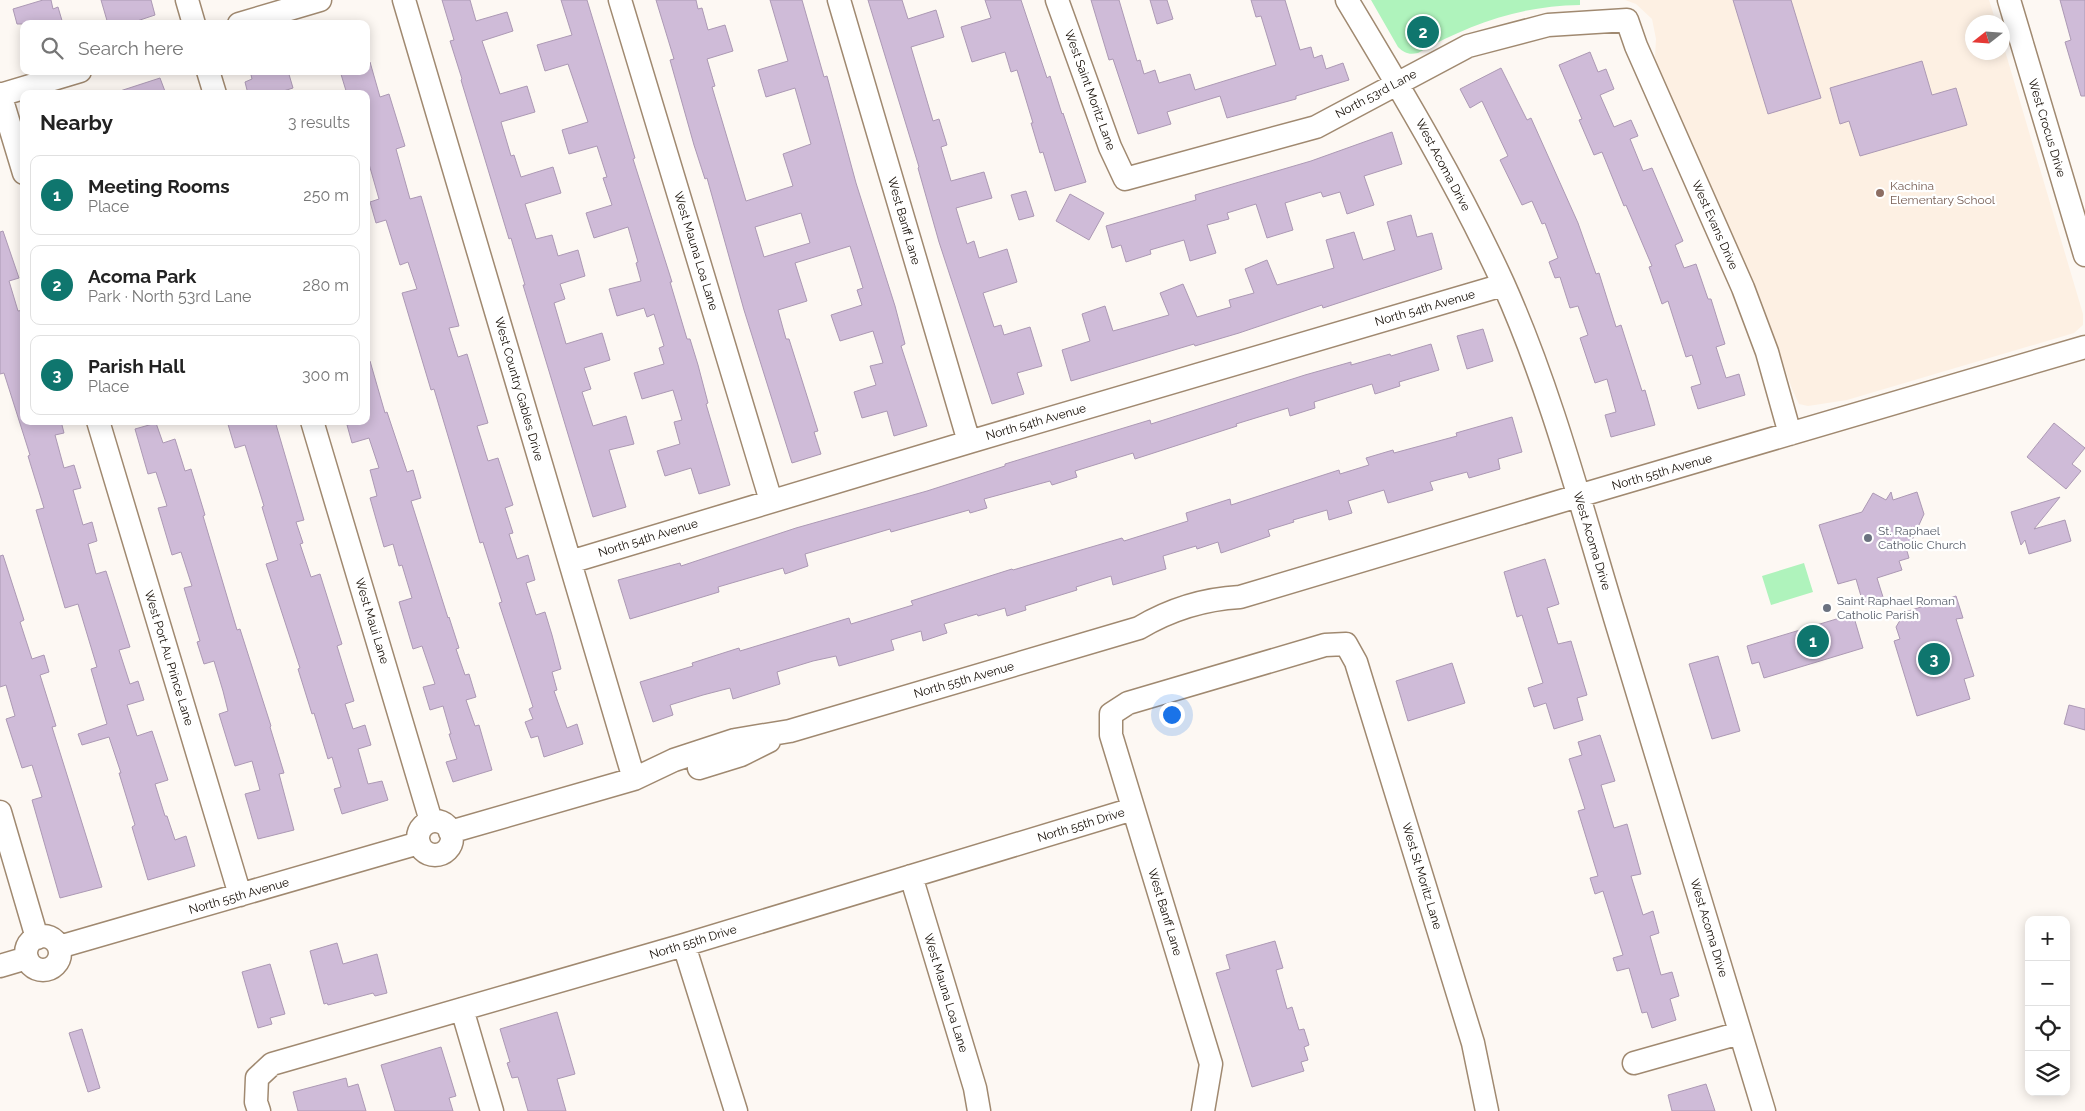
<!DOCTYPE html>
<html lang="en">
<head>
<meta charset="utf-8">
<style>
  :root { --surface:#fff; --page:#f2f2f2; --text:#222; --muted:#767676; --line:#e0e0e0; --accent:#0f766e }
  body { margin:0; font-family:Raleway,sans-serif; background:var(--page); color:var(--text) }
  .controls { position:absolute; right:15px; bottom:15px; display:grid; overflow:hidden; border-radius:10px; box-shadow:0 2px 12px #0003 }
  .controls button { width:45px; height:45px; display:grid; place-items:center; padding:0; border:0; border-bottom:1px solid var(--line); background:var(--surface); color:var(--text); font:25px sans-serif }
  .compass { position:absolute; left:1965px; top:15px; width:45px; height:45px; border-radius:50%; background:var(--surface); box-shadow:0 2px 12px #0003; rotate:253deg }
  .you { position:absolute; left:1171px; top:714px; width:18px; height:18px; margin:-12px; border:4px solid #fff; border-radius:50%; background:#1a73e8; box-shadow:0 0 0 8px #1a73e833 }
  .badge { display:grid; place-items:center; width:32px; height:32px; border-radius:50%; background:var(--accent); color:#fff; font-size:16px; font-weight:700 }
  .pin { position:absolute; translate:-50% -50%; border:2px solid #fff; box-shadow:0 1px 5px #0006 }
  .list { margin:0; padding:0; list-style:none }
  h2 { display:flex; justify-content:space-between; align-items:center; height:65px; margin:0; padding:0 20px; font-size:21px }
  h2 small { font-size:16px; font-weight:400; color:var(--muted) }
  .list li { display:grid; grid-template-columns:32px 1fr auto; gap:15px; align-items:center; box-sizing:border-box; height:80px; margin:0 10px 10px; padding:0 10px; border:1px solid var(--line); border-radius:10px }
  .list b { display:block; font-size:19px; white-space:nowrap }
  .list p { margin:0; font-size:16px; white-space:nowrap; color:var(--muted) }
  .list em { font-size:16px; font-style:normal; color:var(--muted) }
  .icon { flex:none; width:28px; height:28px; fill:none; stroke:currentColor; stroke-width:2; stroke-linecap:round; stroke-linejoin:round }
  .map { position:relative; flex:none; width:2085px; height:1111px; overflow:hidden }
  .search { position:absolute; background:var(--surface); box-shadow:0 2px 12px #0003; left:20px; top:20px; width:350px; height:55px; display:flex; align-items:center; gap:12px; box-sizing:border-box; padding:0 18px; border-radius:10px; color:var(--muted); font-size:19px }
  .panel { position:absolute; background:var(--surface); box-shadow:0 2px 12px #0003; left:20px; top:90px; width:350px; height:335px; border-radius:10px }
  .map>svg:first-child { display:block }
  .built { fill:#fdf0e3 }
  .green { fill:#aff3bc }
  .building { fill:#cfbbd8; stroke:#ac99b4; fill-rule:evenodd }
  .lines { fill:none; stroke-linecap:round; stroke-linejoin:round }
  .minor-casing { stroke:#a08970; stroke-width:25 }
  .minor { stroke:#fff; stroke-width:22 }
  .education-dot { fill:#8d6e63; stroke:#fff; stroke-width:2 }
  .worship-dot { fill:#6b7280; stroke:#fff; stroke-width:2 }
  .labels { text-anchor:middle; stroke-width:4.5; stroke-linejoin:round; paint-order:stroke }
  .street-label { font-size:12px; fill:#130b03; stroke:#fff }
  .education-label { font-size:12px; fill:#785e54; stroke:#fff; text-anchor:start }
  .worship-label { font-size:12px; fill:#5b616d; stroke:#fff; text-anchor:start }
</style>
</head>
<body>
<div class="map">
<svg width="2085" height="1111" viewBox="0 0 2085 1111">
  <rect width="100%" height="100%" fill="#fdf8f3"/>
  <path class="built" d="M1625 0H1989L1996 22H1972V52H2002L2003 44 2083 314V325L2074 333 1847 400 1808 406 1799 404 1792 389 1762 302 1657 65 1655 57 1656 39 1652 19 1636 4Z"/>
  <path class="green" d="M1371 0H1580V5C1519 6 1470 24 1418 53 1409 55 1404 53 1398 47Z
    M1804 563 1813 592 1771 605 1762 576Z"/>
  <path class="building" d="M43 0H51L53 9 58 7 63 24H17L13 9Z
    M101 0H151L155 15 128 24H108Z
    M442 0H470L476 21 507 12 513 31 482 41 500 94 527 86 535 112 501 122 511 156 514 155 521 177 553 167 561 193 525 204 536 239 552 235 558 256 578 250 585 276 560 284 565 299 554 303 566 344 602 333 610 360 584 368 591 389 582 392 593 426 626 416 634 444 609 450 626 507 593 517 523 285H525L511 238 509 239 461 80 462 79 450 41 454 40Z
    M561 0H587L635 158 633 159 672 282H670L687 339H690L698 365 708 403 706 404 730 485 699 494 691 468 665 476 657 451 680 444 674 422 682 420 673 390 642 399 634 373 664 364 659 348 664 346 654 314 647 317 644 308 617 316 609 289 641 281 636 263 638 262 628 227 594 238 586 213 612 205 603 178 607 177 597 146 569 154 562 130 588 122 568 64 545 71 537 45 572 35Z
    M656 0H696L698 9 702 8 708 30 725 25 733 51 707 59 715 86 712 87 746 201 793 186 783 154 811 144 795 88 766 97 758 70 788 61 770 0H802L824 77 827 76 856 183 895 306 905 344 901 346 927 426 894 436 887 411 862 418 854 392 876 385 870 366 883 363 873 331 840 341 831 315 862 305 857 290 863 288 850 246 795 263 807 301 778 310 786 339H789L818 431 814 432 821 454 792 463 744 310 707 178 705 179 694 145 670 60 674 59ZM801 213 810 243 764 257 755 227Z
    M868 0H902L908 19 936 10 944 37 911 47 933 121 939 119 947 145 941 147 951 181 984 172 992 198 956 208 967 244 974 241 979 258 1007 249 1017 282 983 293 994 327 1001 325 1004 335 1030 327 1042 366 1017 373 1024 394 992 404 939 242 918 168 919 167Z
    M985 0H1021L1047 78 1050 76 1062 114 1063 113 1086 182 1055 191 1043 152 1040 153 1031 123H1033L1017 70 1011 72 1005 52 972 62 961 27 991 18Z
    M1091 0H1119L1137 61 1140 60 1144 74 1155 70 1159 83 1190 74 1195 90 1276 65 1261 16 1256 17 1251 0H1285L1300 50 1311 47 1314 58 1322 55 1326 69 1343 63 1349 80 1296 96V99L1227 118 1220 96 1167 112 1171 124 1138 134 1113 59 1109 60Z
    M1150 0H1167L1173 19 1157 24Z
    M1733 0H1791L1821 98 1768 114Z
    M2060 0H2085V96H2081L2065 42 2071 40Z
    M1590 52 1598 72 1606 69 1614 89 1600 95 1614 127 1631 120 1638 136 1630 139 1643 171 1652 168 1683 241 1675 245 1684 268 1696 264 1708 299H1711L1725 344 1716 347 1726 378 1739 374 1745 395 1698 409 1691 387 1701 384 1692 355 1686 357 1668 301 1662 304 1649 267 1652 266 1626 205 1624 206 1602 152 1594 155 1579 120 1582 119 1559 65Z
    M1922 61 1932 95 1956 88 1967 125 1860 156 1849 121 1840 124 1830 88Z
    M366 62H370L380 97 389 94 405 146 396 149 410 199 421 196 459 326 449 328 458 357 467 354 488 423 477 426 488 461 498 458 513 505 505 508 513 533 509 534 517 559 528 555 535 580 526 583 536 615 545 612 552 635 561 669 552 672 557 690 554 691 567 728 577 724 583 744 544 757 538 736 531 738 525 722 533 719 529 709 533 707 499 603 502 602 483 542 480 543 434 389 431 390 402 293 417 289 408 262 400 265 386 220 376 223 370 202 379 199 369 164 366 165V94H347L340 71H366Z
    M1501 68 1527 120 1531 118 1578 223 1596 274 1599 273 1616 327 1621 325 1642 391 1645 390 1655 425 1611 437 1605 415 1616 412 1607 379 1595 383 1580 338 1588 335 1578 306 1570 308 1560 277 1555 278 1549 262 1558 258 1545 223 1542 224 1532 201 1522 205 1500 160 1508 156 1482 101 1470 108 1460 89Z
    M250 71H288L293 88 274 94H248L245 82 252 79Z
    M160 78 166 94H121L120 91Z
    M1392 132 1402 164 1364 176 1374 205 1347 214 1340 192 1323 197 1321 192 1285 203 1293 230 1267 238 1256 204 1227 213 1229 219 1207 225 1216 253 1190 261 1184 240 1150 250 1151 254 1126 262 1121 245 1112 248 1106 226 1196 200 1195 195 1311 161Z
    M1026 191 1034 216 1019 220 1011 195Z
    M1070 194 1104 213 1089 240 1056 221Z
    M1411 215 1417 237 1432 233 1442 269 1323 308 1322 305 1239 333 1195 346 1194 344 1071 381 1062 350 1090 341 1082 314 1105 306 1113 331 1124 328 1169 315 1160 293 1183 284 1197 317 1231 307 1229 300 1254 293 1245 269 1267 260 1277 285 1334 268 1326 240 1354 232 1363 260 1395 250 1387 222Z
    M3 231 19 278 9 281 18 311 24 310V421H61L64 433 55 435 64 468 74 465 81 488 73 490 83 525 92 522 97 541 88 544 96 574 106 571 130 647 119 650 130 684 138 681 144 700 127 705 137 736 152 731 168 780 155 784 165 816H167L175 840 186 836 195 866 148 880 132 827 135 825 119 773H121L109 737 82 745 78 734 107 724 91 669 97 667 78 604 65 608 36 510 44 508 28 456 30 455 4 373 0 374V232Z
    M1483 329 1493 361 1467 369 1457 336Z
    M1431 344 1439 370 1399 382 1400 386 1375 394 1372 384 1314 402 1315 408 1290 416 1288 408 1236 424 1237 426 1135 459 1133 453 1075 471 1077 477 1052 485 1050 481 984 499 987 508 970 513 969 510 891 532 890 529 805 554 808 566 785 574 783 568 718 587 719 592 630 619 618 580 680 563 681 566 796 528 927 491 1005 466V464L1150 420 1151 424 1305 375 1351 362V365L1390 354 1391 356Z
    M370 361 385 413 387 412 407 472 413 470 421 498 411 501 448 618 449 617 459 648 456 649 465 675 469 674 476 697 466 700 475 726 479 725 492 770 453 782 446 762 457 759 449 734H451L443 706 430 710 423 687 435 684 422 646 413 649 399 602 412 598 402 565 399 566 393 544 384 547 370 498 377 496 370 470 379 468 369 438 352 443 347 425 366 421V362Z
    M1512 417 1522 452 1498 459 1500 469 1469 478 1467 472 1430 482 1433 490 1388 503 1384 490 1348 501 1352 513 1329 520 1327 510 1293 520 1294 522 1268 530 1270 536 1221 553 1218 542 1197 549 1196 546 1163 556 1166 569 1113 585 1111 576 1076 587 1077 590 1025 606 1026 610 1007 616 1005 608 978 616 977 614 944 624 947 633 923 641 921 631 891 640 894 650 839 666 836 656 813 661 777 672 780 684 733 699 730 688 703 695 670 705 673 715 653 722 640 682 693 666 692 663 739 648 740 651 849 618 851 624 913 605 911 601 1012 569 1013 570 1122 538 1124 541 1188 521 1186 513 1230 499 1231 505 1339 470 1340 474 1369 465 1366 458 1393 450 1394 453 1457 436 1456 433Z
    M227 421H275L304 520 296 522 303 543 300 544 311 577 320 574 342 644 337 646 354 701 345 704 353 729 365 725 371 745 358 749 368 784 382 781 388 800 342 814 334 789 341 787 332 757 328 759 314 713 312 714 298 669 300 668 266 564 278 560 262 507 264 506 245 445 235 448Z
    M156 423 163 443 175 439 185 471 191 469 205 515 203 516 237 630 240 629 271 726 270 727 284 773 279 774 294 830 258 839 245 794 260 790 252 761 235 766 219 714 228 711 223 691 214 661 204 664 197 642 200 641 184 588 192 586 181 552 172 555 158 508 167 506 156 472 148 474 135 429Z
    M2054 423 2085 448 2072 464 2081 471 2066 489 2027 457Z
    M1891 492 1893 500 1917 492 1924 514 1907 551 1909 558 1899 561 1902 570 1877 578 1883 597 1863 603 1856 579 1838 584 1819 525 1862 512 1873 493 1886 500Z
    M2060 497 2034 529 2065 520 2071 541 2029 554 2025 540 2021 545 2011 512Z
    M3 555 24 620 20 622 32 659 44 655 49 672 40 675 56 726 52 727 102 887 60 898 32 800 42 797 32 765 22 768 6 719 15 716 6 685 0 687V556Z
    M1545 559 1559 604 1547 608 1558 644 1571 641 1587 695 1577 698 1583 720 1554 729 1546 703 1534 707 1528 688 1543 683 1522 615 1517 617 1504 572Z
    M1956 596 1963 618 1956 619 1974 676 1964 679 1970 699 1917 716 1894 641 1900 639 1896 627 1905 612Z
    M1853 614 1863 648 1764 678 1759 662 1752 664 1747 646Z
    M1718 656 1740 731 1712 739 1689 664Z
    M1452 663 1465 703 1408 721 1396 681Z
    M2069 705 2085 709V730L2064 724Z
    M1600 735 1615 781 1601 785 1614 828 1627 824 1641 874 1631 876 1643 915 1653 911 1659 933 1650 936 1661 975 1672 972 1679 996 1670 999 1676 1020 1652 1028 1647 1012 1642 1013 1629 968 1617 971 1613 958 1623 955 1603 891 1595 894 1590 878 1598 876 1578 811 1585 809 1569 759 1582 755 1578 742Z
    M1275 941 1283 968 1276 970 1287 1009 1292 1007 1299 1030 1304 1029 1309 1045 1304 1047 1308 1060 1301 1062 1304 1071 1252 1087 1216 973 1230 969 1226 955Z
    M337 943 343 964 377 954 387 993 375 996 373 993 328 1005 327 1003 324 1004 310 951Z
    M270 964 285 1014 270 1018 272 1024 258 1028 242 972Z
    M557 1012 575 1074 557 1079 566 1111H528L518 1077 512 1078 507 1063 510 1062 500 1029Z
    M82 1029 100 1088 88 1092 69 1033Z
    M441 1047 456 1096 449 1098 453 1111H395L381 1065Z
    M346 1078 348 1087 358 1084 366 1111H298L293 1092Z
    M1706 1084 1715 1111H1672L1668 1095Z"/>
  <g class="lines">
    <defs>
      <path id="minor" d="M187 0 194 24
        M404 0 634 779
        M620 0 771 501
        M839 0 969 442
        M1057 0 1110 147 1125 179 1316 127 1468 46 1548 25 1627 20 1636 46 1743 288 1767 352 1790 434
        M1347 0C1403 93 1458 185 1503 283 1551 390 1581 506 1615 618 1665 782 1714 947 1764 1111
        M2009 0 2085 255
        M239 24 320 0
        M208 71 215 94
        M0 94 24 173
        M0 95 80 71
        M98 421 240 895
        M312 421 431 821
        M570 562 969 442 1503 285
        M699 768 741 755 769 741
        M0 812 37 938
        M418 838a17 17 0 1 1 34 0a17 17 0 1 1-34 0Z
        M450 832 634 779 674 760 735 740 790 731 1139 628C1171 609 1203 599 1240 597L1578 496 2085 347
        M911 876 975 1088 979 1111
        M26 953a17 17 0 1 1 34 0a17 17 0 1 1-34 0Z
        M684 945 736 1111
        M59 947 419 843
        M0 966 27 958
        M462 1009 492 1111
        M1634 1063 1740 1033
        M259 1111 256 1102 257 1078 272 1064 684 945 1133 809
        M1203 1111 1211 1064 1111 735V714L1128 703 1325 645 1346 644 1356 662 1473 1043 1487 1111"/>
    </defs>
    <use href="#minor" class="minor-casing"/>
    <use href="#minor" class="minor"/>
  </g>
  <circle class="education-dot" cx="1880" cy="193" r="5"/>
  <g class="worship-dot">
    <circle cx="1868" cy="538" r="5"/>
    <circle cx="1827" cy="608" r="5"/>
  </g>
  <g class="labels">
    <g class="street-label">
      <text transform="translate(1090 90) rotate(70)" y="4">West Saint Moritz Lane</text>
      <text transform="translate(1376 94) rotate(-28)" y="4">North 53rd Lane</text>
      <text transform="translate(2047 128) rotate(73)" y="4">West Crocus Drive</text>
      <text transform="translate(1443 165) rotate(62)" y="4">West Acoma Drive</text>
      <text transform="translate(904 221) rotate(74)" y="4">West Banff Lane</text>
      <text transform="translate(1715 225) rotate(66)" y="4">West Evans Drive</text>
      <text transform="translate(696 251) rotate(73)" y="4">West Mauna Loa Lane</text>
      <text transform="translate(1425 308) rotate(-16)" y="4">North 54th Avenue</text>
      <text transform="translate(519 389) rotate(74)" y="4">West Country Gables Drive</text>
      <text transform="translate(1036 422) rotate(-16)" y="4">North 54th Avenue</text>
      <text transform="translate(1662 472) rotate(-16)" y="4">North 55th Avenue</text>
      <text transform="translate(648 538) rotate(-17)" y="4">North 54th Avenue</text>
      <text transform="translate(1592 541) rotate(73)" y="4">West Acoma Drive</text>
      <text transform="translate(372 621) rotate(73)" y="4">West Maui Lane</text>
      <text transform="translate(169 658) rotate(73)" y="4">West Port Au Prince Lane</text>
      <text transform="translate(964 680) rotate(-16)" y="4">North 55th Avenue</text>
      <text transform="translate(1081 825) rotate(-17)" y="4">North 55th Drive</text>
      <text transform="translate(1422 876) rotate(73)" y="4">West St Moritz Lane</text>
      <text transform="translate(239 896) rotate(-16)" y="4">North 55th Avenue</text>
      <text transform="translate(1165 912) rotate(73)" y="4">West Banff Lane</text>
      <text transform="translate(1709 928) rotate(73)" y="4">West Acoma Drive</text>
      <text transform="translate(693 942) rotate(-17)" y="4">North 55th Drive</text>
      <text transform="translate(946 993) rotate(73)" y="4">West Mauna Loa Lane</text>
    </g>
    <g class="education-label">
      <text x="1890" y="190">Kachina<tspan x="1890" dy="14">Elementary School</tspan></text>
    </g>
    <g class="worship-label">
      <text x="1878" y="535">St. Raphael<tspan x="1878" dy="14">Catholic Church</tspan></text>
      <text x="1837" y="605">Saint Raphael Roman<tspan x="1837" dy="14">Catholic Parish</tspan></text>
    </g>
  </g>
</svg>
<div class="controls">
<button>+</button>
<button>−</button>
<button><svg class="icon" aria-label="locate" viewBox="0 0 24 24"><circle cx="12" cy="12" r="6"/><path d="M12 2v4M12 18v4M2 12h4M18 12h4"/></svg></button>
<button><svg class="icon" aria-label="layers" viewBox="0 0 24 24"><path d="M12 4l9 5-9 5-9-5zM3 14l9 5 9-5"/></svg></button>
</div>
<svg class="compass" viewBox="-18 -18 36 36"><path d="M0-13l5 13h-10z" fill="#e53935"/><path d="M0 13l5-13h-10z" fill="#767676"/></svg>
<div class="you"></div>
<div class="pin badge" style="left:1813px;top:641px">1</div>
<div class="pin badge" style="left:1423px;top:32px">2</div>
<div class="pin badge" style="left:1934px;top:659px">3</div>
<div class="search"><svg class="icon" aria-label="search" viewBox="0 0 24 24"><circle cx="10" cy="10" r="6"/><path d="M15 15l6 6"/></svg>Search here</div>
<section class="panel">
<h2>Nearby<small>3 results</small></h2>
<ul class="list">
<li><span class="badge">1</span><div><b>Meeting Rooms</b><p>Place</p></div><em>250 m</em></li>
<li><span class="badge">2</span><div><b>Acoma Park</b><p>Park · North 53rd Lane</p></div><em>280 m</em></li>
<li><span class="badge">3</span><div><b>Parish Hall</b><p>Place</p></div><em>300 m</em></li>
</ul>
</section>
</div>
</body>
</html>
